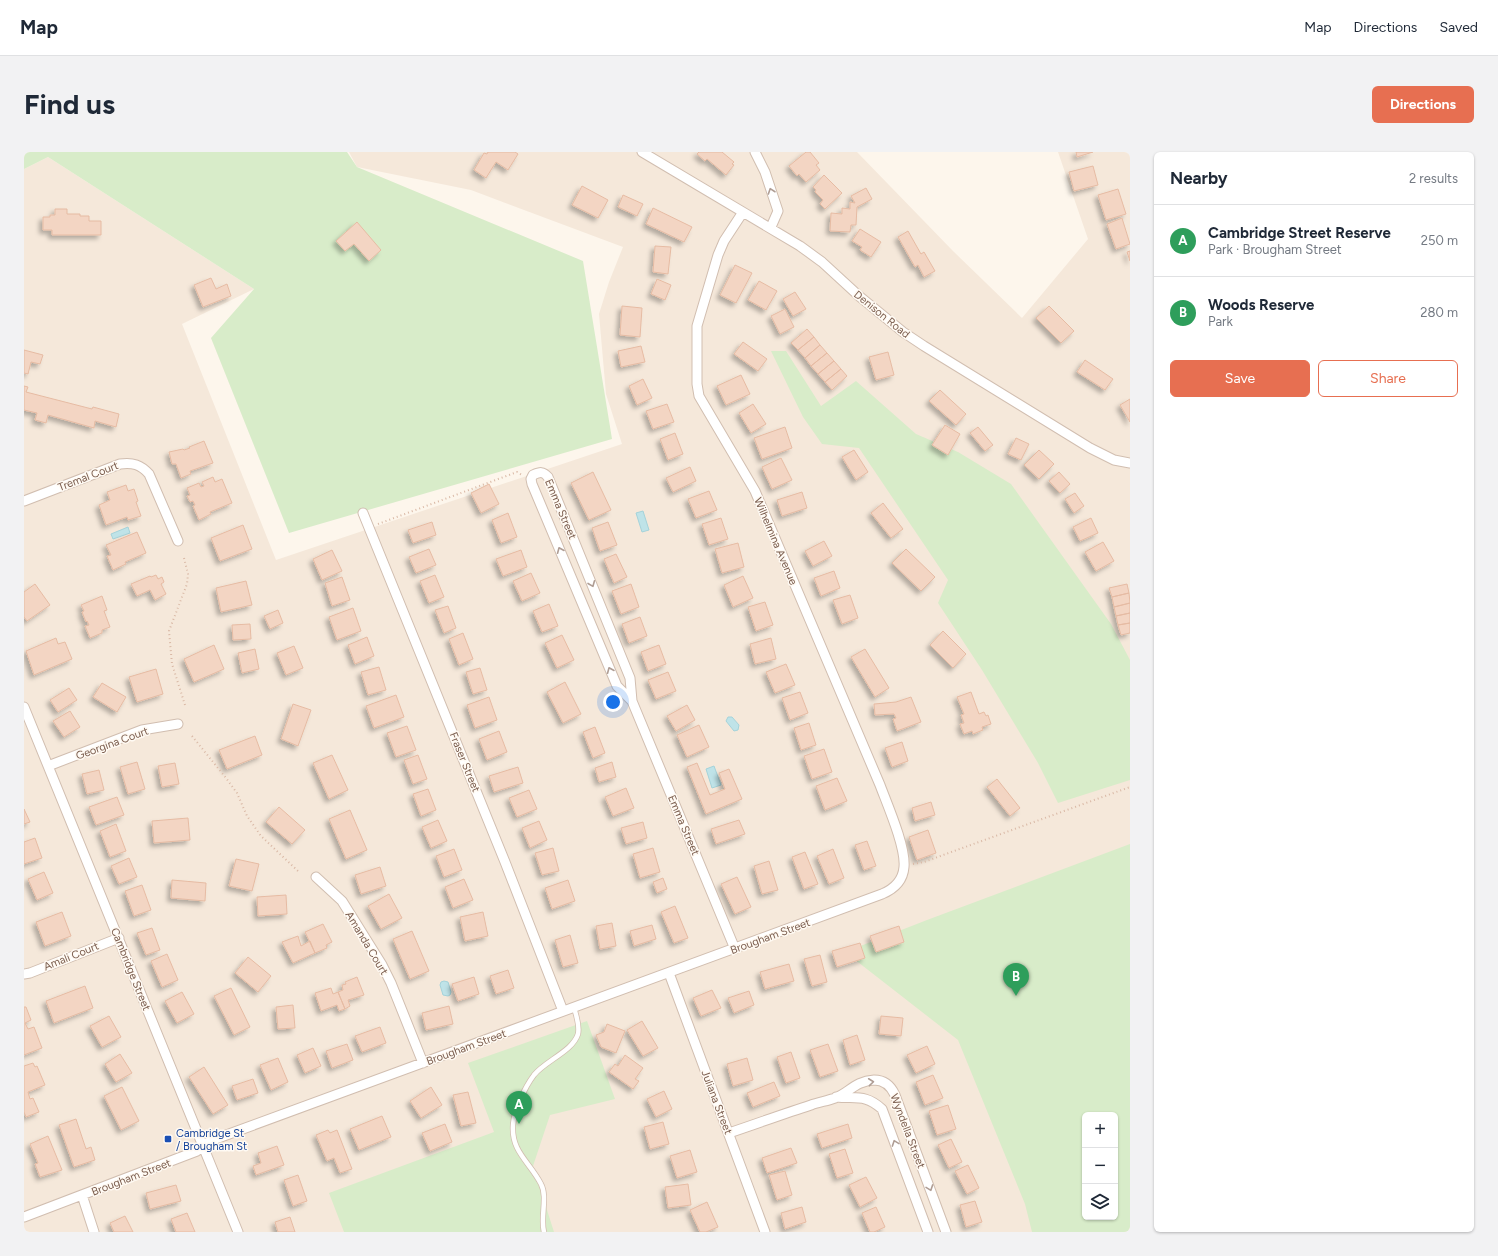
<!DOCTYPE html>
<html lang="en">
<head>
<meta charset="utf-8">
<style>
  :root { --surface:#fff; --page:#f2f2f3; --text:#1f2937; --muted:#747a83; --line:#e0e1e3; --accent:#e76f51 }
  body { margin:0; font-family:Figtree,sans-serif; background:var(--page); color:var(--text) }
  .controls { position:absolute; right:12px; bottom:12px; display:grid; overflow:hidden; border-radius:6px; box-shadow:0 1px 3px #0004 }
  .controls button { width:36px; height:36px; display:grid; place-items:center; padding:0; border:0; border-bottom:1px solid var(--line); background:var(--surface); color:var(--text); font:20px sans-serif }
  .you { position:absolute; left:589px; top:550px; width:14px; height:14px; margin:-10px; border:3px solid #fff; border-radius:50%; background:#1a73e8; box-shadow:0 0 0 6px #1a73e833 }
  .badge { display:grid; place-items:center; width:26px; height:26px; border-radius:50%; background:var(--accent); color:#fff; font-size:13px; font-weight:700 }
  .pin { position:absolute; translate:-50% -33px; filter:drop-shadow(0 1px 2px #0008) }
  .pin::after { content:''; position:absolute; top:21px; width:14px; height:12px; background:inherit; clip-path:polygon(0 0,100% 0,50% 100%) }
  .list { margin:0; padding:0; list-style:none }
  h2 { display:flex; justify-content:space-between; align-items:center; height:52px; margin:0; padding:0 16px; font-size:17px }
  h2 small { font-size:13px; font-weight:400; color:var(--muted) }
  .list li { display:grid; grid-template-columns:26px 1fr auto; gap:12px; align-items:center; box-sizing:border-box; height:72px; padding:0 16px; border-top:1px solid var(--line) }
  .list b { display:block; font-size:15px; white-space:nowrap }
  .list p { margin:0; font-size:13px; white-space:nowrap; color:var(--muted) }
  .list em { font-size:13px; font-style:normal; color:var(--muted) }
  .actions { display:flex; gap:8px; padding:12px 16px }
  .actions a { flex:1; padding:9px 0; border:1px solid var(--accent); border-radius:6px; text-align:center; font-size:14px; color:var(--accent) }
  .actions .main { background:var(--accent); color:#fff }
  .icon { flex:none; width:22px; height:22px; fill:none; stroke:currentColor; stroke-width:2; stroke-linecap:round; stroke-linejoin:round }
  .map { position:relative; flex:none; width:1106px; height:1080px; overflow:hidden; border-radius:6px }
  header { display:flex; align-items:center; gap:24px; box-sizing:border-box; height:56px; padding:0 20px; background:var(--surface); border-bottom:1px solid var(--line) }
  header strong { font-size:19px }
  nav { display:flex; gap:22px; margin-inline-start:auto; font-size:14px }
  .intro { display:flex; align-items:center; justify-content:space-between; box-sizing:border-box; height:96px; padding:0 24px }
  h1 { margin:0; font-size:28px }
  .button { padding:10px 18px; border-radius:6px; background:var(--accent); color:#fff; font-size:14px; font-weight:700 }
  main { display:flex; gap:24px; padding:0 24px }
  aside { flex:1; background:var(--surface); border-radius:6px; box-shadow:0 1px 3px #0004 }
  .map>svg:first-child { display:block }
  .residential { fill:#f5e8da; fill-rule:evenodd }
  .green { fill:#d8ecc9; fill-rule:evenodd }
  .water { fill:#bfe3e8; stroke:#a5d3da }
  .building { fill:#f3d5c3; stroke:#e6bba3; filter:url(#shadow) }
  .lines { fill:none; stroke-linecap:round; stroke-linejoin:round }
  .lane-casing { stroke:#d1beb0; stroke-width:6 }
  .street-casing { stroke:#d1beb0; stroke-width:11 }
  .path { stroke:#d9b8a5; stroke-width:2; stroke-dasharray:1 3; stroke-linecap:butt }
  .lane { stroke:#fff; stroke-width:4.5 }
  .street { stroke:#fff; stroke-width:9 }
  .oneway { stroke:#af9d94 }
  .transit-dot { fill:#1a4fb4; stroke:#fffaf3; stroke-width:1.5 }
  .labels { text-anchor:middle; stroke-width:3; stroke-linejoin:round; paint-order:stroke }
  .street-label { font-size:11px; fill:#7a5c4d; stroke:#fffaf3 }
  .transit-label { font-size:11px; fill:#164399; stroke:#fffaf3; text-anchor:start }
</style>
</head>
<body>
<header>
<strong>Map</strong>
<nav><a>Map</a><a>Directions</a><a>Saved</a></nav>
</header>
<div class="intro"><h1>Find us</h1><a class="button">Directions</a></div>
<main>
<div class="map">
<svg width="1106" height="1080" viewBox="0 0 1106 1080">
  <defs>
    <filter id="shadow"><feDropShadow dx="-3.5" dy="3.5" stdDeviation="2" flood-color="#0004"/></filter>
  </defs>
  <rect width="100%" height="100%" fill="#fdf6ec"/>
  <path class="residential" d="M325 0H833L929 99 998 166 1064 87 1034 0H1106V1080H0V17L24 5 230 137 158 172 252 408 598 292 582 242 575 162 585 130 599 95 447 38 333 15ZM1061 963H1091V1065H1061Z"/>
  <path class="green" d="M0 0H323L333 15 559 109 588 287 265 381 187 186 230 137 24 5 0 17Z
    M747 199H762L797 254 832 229 892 282 934 300 987 332 1087 472 1106 508V628L1034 651 1014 611 958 518 914 451 924 428 835 296 798 292 779 265Z
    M1106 692V1080H1008L1001 1052 934 888 821 800 903 768ZM1061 963H1091V1065H1061Z
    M563 869 591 947 526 963 509 1014 530 1080H320L305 1041 470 980 444 911Z"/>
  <path class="water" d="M619 359 625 378 618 380 612 361Z
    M104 375 106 381 89 387 87 382Z
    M704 565H708L715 573 714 578 710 579 702 569Z
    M690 614 697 633 688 636 682 617Z
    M420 829 424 830 427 840 426 843 424 844 419 843 416 833 417 830Z"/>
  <path class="building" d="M464 0H491L494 2 484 18 472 10 462 26 450 18 460 1 463 2Z
    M675 0H698L710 10 708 12 710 13 702 23 683 7 681 9 673 2Z
    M782 0H786L795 11 792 13 796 18 782 30 775 22 773 24 765 14Z
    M1052 0H1069L1053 5Z
    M1069 14 1074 33 1050 39 1045 20Z
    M800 23 818 41 801 57 796 52 799 48 791 40 792 38 789 35Z
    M558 34 584 48 574 66 548 53Z
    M842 36 848 47 833 55 832 73H827L826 80 806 79 807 61 818 62V56L826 57V50L831 51 827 44Z
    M1094 37 1102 62 1082 68 1074 43Z
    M599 43 619 52 613 64 594 55Z
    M629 56 668 75 660 90 622 72Z
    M31 57H43V62H56V64H65V69H77V83H28V78H19V65H26V63H31Z
    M1098 66 1106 92 1092 97 1083 72Z
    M333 70 357 98 345 109 330 92 321 99 312 89Z
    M836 77 857 90 847 105 836 98 838 95 828 89Z
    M884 79 897 102 900 100 911 119 900 125 894 113 891 115 874 85Z
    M631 94 647 95 644 122 629 120Z
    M1106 99V109L1103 100Z
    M711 113 728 121 712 151 696 143Z
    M187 126 192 137 203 132 207 144 179 155 170 133Z
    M633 127 647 133 641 148 627 142Z
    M735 129 753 139 742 158 724 148Z
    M771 140 782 157 769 164 759 147Z
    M598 154 618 156 616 185 596 183Z
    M1025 154 1050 179 1037 191 1012 166Z
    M761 157 770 175 756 182 747 164Z
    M783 177 790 185 774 198 767 191Z
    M790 185 796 193 781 206 774 198Z
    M719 190 743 207 734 219 710 202Z
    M796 193 803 201 787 214 781 206Z
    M617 194 621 210 597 215 594 199Z
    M0 198 19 203 16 212 7 210 4 222 0 221Z
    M864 200 870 223 852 228 845 205Z
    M803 201 810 209 794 222 787 214Z
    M1061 208 1089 227 1081 238 1053 220Z
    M810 209 817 217 801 230 794 222Z
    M817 217 823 224 808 238 801 230Z
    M717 223 726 242 702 253 693 234Z
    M619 227 628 246 613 253 605 234Z
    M0 234 4 235 2 240 68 257 69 255 95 262 92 275 71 269 70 276 24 263 22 271 11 268 13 261 0 258Z
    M916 238 942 262 932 273 905 249Z
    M1106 247V270L1096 253Z
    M643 252 650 270 629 277 622 259Z
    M729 252 742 272 727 281 715 261Z
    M921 273 936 282 924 303 908 293Z
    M761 275 768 296 738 307 730 286Z
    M954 275 969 293 961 299 946 281Z
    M651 281 659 302 644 308 636 287Z
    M992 286 1005 292 997 308 984 302Z
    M180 289 189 311 166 319 167 322 157 326 152 312H148L145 300 159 297 160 298 166 296 165 295Z
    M830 298 844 320 832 328 818 305Z
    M1015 298 1030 312 1015 327 1000 313Z
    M757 306 768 328 748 337 738 315Z
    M666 315 672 329 649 340 642 326Z
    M569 320 587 358 565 368 547 331Z
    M1035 320 1046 332 1036 341 1025 329Z
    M189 325 191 330 198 327 208 351 186 360 187 362 175 368 169 354 171 353 169 349 166 350 163 344 166 343 163 336 175 331 177 335 180 334 178 330Z
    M465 332 475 352 457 361 447 341Z
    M102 333 104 339 110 337 114 349 112 350 117 364 104 368 103 365 82 373 75 353 86 348 83 340Z
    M685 339 693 358 672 366 664 347Z
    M778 340 783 356 758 364 753 348Z
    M1051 341 1060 354 1050 361 1041 347Z
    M859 351 879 377 867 386 847 361Z
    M484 361 493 385 477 391 468 368Z
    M697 366 704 387 685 393 678 372Z
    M1067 366 1074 381 1056 389 1049 375Z
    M408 370 412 383 389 391 384 378Z
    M584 370 593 393 576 399 568 376Z
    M219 373 228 397 196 409 187 386Z
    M113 380 122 401 101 410 102 412 89 418 83 404 87 403 82 393Z
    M800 389 808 404 789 414 781 399Z
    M1079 390 1090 409 1072 419 1061 400Z
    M714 391 720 415 698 421 691 397Z
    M405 397 412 413 392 421 385 405Z
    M882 397 911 425 897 439 868 411Z
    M308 398 318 419 298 428 289 407Z
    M497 398 503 415 479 424 472 407Z
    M592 402 603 425 590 431 580 407Z
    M810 419 816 436 797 444 790 426Z
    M507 421 516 441 498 449 489 429Z
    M132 423 134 427 138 425 140 430 137 432 142 442 131 448 126 438 113 444 107 432 126 424 127 425Z
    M411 423 420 445 405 451 396 429Z
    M719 424 729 446 709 455 700 433Z
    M318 425 326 448 308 454 301 431Z
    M222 429 228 453 197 460 192 436Z
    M11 432 26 453 3 469 0 465V440Z
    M607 432 615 455 597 462 588 439Z
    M1103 432 1105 441 1088 445 1085 436Z
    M1105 441 1106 451 1090 455 1088 445Z
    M826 443 834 466 818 472 809 448Z
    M78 444 83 458 80 459 86 475 78 478V481L66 486 61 474 65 473 63 469 62 470 58 460 60 459 57 453Z
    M741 450 749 473 732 479 724 455Z
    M1106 451V461L1092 464 1090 455Z
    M525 452 534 474 518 480 509 459Z
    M424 454 432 476 420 481 411 458Z
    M329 456 337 479 313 488 305 465Z
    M254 458 259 471 246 477 240 464Z
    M1106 461V471L1094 473 1092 464Z
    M616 465 623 484 605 491 598 472Z
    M1106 471V481L1097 483 1094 473Z
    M226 472 227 487 209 488 208 473Z
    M919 479 942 502 929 516 906 493Z
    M439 481 449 507 435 513 425 487Z
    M538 483 550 508 533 516 521 491Z
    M343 485 350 504 331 512 324 493Z
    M32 486 34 492 41 490 48 507 10 523 2 499Z
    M747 486 752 507 731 512 726 492Z
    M190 493 200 517 170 530 160 507Z
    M635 493 642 512 624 519 617 500Z
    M270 494 279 516 262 523 253 501Z
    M231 497 235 517 218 521 214 501Z
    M841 497 865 536 851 545 827 505Z
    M762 512 771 533 751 541 742 520Z
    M355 515 362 538 344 543 337 520Z
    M456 516 463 538 449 542 442 520Z
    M132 517 139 542 113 550 105 525Z
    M644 520 652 539 632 547 624 528Z
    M541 530 557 562 539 571 523 540Z
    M78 531 102 545 93 560 69 545Z
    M45 536 53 548 34 560 26 548Z
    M776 540 784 561 766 568 758 546Z
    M947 540 955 562 960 560 962 564 964 563 967 572 958 575 959 578 949 582 948 579 940 582 936 572 940 571 937 563 940 562 933 545Z
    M372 543 380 565 350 576 342 554Z
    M465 545 473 568 451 576 443 553Z
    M887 545 897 570 873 579 869 567 872 566 870 562 851 563 850 552 872 550Z
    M269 552 287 558 274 594 257 587Z
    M663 553 671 568 652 579 643 564Z
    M46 559 56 575 40 585 29 569Z
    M785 571 792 593 777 598 770 576Z
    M675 573 685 595 663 605 653 583Z
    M383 574 392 598 372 605 363 581Z
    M571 575 581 601 569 606 559 580Z
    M475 579 483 600 463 608 455 587Z
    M231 584 238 603 203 617 195 598Z
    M878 590 884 609 868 615 861 596Z
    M800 597 808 620 788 627 780 604Z
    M308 603 324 638 305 647 289 611Z
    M394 603 403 627 389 632 380 608Z
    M113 610 121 637 104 642 96 615Z
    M588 610 592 625 575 630 571 616Z
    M151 611 155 632 138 635 134 614Z
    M673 611 686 643 701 637 695 621 705 617 718 647 682 662 663 615Z
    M494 615 499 631 470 640 465 624Z
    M75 618 80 638 63 642 58 622Z
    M813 626 823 649 801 658 792 634Z
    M973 627 996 656 986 664 963 635Z
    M602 636 610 656 589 664 581 645Z
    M404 637 412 658 397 664 389 642Z
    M505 638 513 657 493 665 485 646Z
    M93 645 100 663 72 673 65 655Z
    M907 650 911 663 891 669 888 656Z
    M255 655 281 678 268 692 242 670Z
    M0 657 6 670 0 672Z
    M326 658 343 698 322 707 305 667Z
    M164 666 166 688 130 691 128 669Z
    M414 668 423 689 407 696 398 675Z
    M715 668 721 682 692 692 687 677Z
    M515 669 523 688 506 696 498 676Z
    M619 670 623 686 602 692 597 676Z
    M92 672 102 699 86 705 76 679Z
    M904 678 912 701 893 708 885 685Z
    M11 686 18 706 0 712V690Z
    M843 689 852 714 840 718 831 693Z
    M529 696 535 719 518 723 511 701Z
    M629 696 636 720 616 726 609 702Z
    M430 697 438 718 420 725 412 704Z
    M809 697 820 726 805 732 793 704Z
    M781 700 794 732 780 737 768 705Z
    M105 706 113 725 95 732 87 714Z
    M212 707 235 712 228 739 205 734Z
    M745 709 754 738 738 742 730 714Z
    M356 715 362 734 337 742 331 723Z
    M20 720 29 741 13 748 4 727Z
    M713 725 727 755 711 762 697 732Z
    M639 726 643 737 633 741 629 730Z
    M440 727 449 748 429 756 421 735Z
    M148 728 182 731 181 749 147 746Z
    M544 728 551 749 528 757 521 736Z
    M118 733 127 758 110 764 101 739Z
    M365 742 378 766 357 777 344 754Z
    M262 743 263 762 234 764 233 745Z
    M651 754 664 786 650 791 637 760Z
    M38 760 47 784 21 794 12 770Z
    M459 760 464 784 441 789 436 765Z
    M588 771 592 794 576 797 572 774Z
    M299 772 308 790 302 793 303 796 291 801 281 780Z
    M628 773 632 787 610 794 606 779Z
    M875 774 880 790 852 800 846 784Z
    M128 776 136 798 122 803 113 781Z
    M388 779 405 819 386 827 369 787Z
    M546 783 554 811 539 815 531 788Z
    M274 784 277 794 286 789 291 801 269 811 258 790Z
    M836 791 841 806 813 815 808 799Z
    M143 802 154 828 138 835 127 809Z
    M796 803 803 830 788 834 780 807Z
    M224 805 247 824 234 840 211 821Z
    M765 812 770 829 741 837 736 820Z
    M484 818 490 836 472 842 466 824Z
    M333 825 340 843 324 848 326 854 321 857 314 840 319 838 318 833 322 832 321 830Z
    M450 825 455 842 434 849 428 832Z
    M61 834 69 856 30 871 22 849Z
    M207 836 226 875 210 883 190 844Z
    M307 836 309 842 314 840 321 857 315 859 313 853 297 859 291 841Z
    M688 838 697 856 677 864 669 846Z
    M725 839 730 853 710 861 704 846Z
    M158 840 170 862 153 871 141 849Z
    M269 853 271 876 254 877 252 855Z
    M425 854 429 872 402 878 398 861Z
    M0 855H2L7 868 1 871 4 877 10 875 18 896 0 903Z
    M85 864 97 885 78 895 66 874Z
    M857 864 879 866 877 884 855 882Z
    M618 869 634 896 619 904 603 878Z
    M583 872 601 879 592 901 577 895 572 883 580 880Z
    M356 875 362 891 338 900 331 884Z
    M833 883 841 908 826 913 819 888Z
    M323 892 329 908 308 916 302 899Z
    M804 892 814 919 796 925 786 898Z
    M903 894 911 912 892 921 883 903Z
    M289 896 297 914 281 921 273 903Z
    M767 900 776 926 762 931 753 905Z
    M96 902 108 921 92 930 81 912Z
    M601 903 619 916 611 927 615 929 609 937 585 920 591 912 594 914Z
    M254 906 264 930 247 938 236 913Z
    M723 906 729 928 709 934 703 912Z
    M9 911 11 915 13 914 21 933 4 940 6 947 9 946 15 960 2 965 0 960V914Z
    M180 915 204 953 189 962 165 925Z
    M909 923 919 946 901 953 892 930Z
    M229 927 234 941 213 948 208 934Z
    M750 930 756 944 729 955 723 941Z
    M98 935 115 969 97 978 80 944Z
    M407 935 418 953 397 966 386 949Z
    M640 939 648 957 632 965 623 947Z
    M444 940 452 971 437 974 429 943Z
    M924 953 932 977 913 983 905 959Z
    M358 964 367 985 335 998 326 977Z
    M52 967 62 997 67 995 71 1008 50 1015 35 973Z
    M639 970 645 992 626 997 620 975Z
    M421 972 428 990 406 999 398 981Z
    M824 972 828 986 798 996 793 982Z
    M304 978 306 981 313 978 328 1017 316 1021 310 1006 303 1009 292 983Z
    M24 984 38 1018 16 1025 11 1012 14 1011 6 992Z
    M927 987 938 1010 925 1016 914 993Z
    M253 994 260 1013 232 1023 229 1014 237 1011 234 1001Z
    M767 996 773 1011 743 1021 738 1006Z
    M821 997 829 1021 813 1026 805 1002Z
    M666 998 673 1020 653 1026 646 1004Z
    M944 1013 955 1036 943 1042 931 1019Z
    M761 1019 768 1043 753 1048 745 1023Z
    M274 1023 283 1049 269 1054 260 1028Z
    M842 1025 853 1046 836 1055 825 1033Z
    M664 1032 667 1053 644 1056 641 1035Z
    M152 1033 157 1049 126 1057 122 1041Z
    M951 1049 958 1070 942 1075 936 1053Z
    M683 1050 694 1075 682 1080H676L666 1058Z
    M778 1055 782 1070 761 1077 757 1061Z
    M852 1055 861 1075 850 1080H846L838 1061Z
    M163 1061 171 1080H152L147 1067Z
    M101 1064 109 1080H90L86 1071Z
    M266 1065 271 1080H254L251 1070Z"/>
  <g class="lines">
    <defs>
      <path id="lane" d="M520 1080C516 1066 524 1045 517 1032 506 1010 487 1000 489 973 490 958 501 935 510 923 521 909 549 899 554 882 556 873 552 864 550 855"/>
      <path id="street" d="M618 0 776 94 798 110 835 144 879 180 900 194 1066 296 1090 308 1106 311
        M731 0 741 20 754 59 747 75
        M0 349 96 312C109 310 117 313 125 322L154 389
        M339 361 481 710 539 859
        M608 549 593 534 508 332 507 327 509 323C516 320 519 319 524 325L606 526 608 549 711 797
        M0 555 214 1080
        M24 614 118 578 154 572
        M292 725 318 749 358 813 367 831 399 911
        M645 821 741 1080
        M0 822 6 821 95 786
        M812 945C833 947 841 942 858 957L904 1080
        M705 981C732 972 759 962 787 953 795 950 803 949 811 946 825 941 831 929 850 928 860 928 867 934 871 943L922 1080
        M58 1043 70 1080
        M0 1065 173 999 186 989 858 742C870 737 879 728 880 715 882 695 863 652 856 633L731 339 675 244 673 232V174L694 103 700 89 719 60"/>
    </defs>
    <use href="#lane" class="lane-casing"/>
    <use href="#street" class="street-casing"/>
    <path class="path" d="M354 372 493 320 498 323
      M160 406 164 422 163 432 145 479 148 512 161 553
      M168 584 202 626 213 641 223 664 237 684 275 720
      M889 712 900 710 1106 635"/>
    <use href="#lane" class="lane"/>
    <use href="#street" class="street"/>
  </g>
  <defs><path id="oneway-chevron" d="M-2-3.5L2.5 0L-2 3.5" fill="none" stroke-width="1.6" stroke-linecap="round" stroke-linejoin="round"/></defs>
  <g class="oneway">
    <use href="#oneway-chevron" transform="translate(747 39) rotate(-109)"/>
    <use href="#oneway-chevron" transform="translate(536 398) rotate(-113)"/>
    <use href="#oneway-chevron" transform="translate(568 432) rotate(68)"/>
    <use href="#oneway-chevron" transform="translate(586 518) rotate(-113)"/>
    <use href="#oneway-chevron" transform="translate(847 930) rotate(-6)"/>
    <use href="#oneway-chevron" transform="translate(871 991) rotate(-110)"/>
    <use href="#oneway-chevron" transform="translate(906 1036) rotate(70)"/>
  </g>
  <rect class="transit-dot" x="140" y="983" width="8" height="8" rx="2"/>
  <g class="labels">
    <g class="street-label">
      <text transform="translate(858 162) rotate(39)" y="4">Denison Road</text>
      <text transform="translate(64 324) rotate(-21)" y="4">Tremal Court</text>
      <text transform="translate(537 357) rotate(67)" y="4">Emma Street</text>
      <text transform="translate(752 389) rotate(67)" y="4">Wilhelmina Avenue</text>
      <text transform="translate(88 591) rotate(-20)" y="4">Georgina Court</text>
      <text transform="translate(441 610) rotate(68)" y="4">Fraser Street</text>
      <text transform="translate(660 673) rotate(67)" y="4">Emma Street</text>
      <text transform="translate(746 784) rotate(-20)" y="4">Brougham Street</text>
      <text transform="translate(343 791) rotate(59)" y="4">Amanda Court</text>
      <text transform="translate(47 804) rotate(-22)" y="4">Amali Court</text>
      <text transform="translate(107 817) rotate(68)" y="4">Cambridge Street</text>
      <text transform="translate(442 895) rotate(-20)" y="4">Brougham Street</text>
      <text transform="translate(693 950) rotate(69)" y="4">Juliana Street</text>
      <text transform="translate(884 979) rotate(69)" y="4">Wyndella Street</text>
      <text transform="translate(107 1025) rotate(-21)" y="4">Brougham Street</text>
    </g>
    <g class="transit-label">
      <text x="152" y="985">Cambridge St<tspan x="152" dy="13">/ Brougham St</tspan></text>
    </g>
  </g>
</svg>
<div class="controls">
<button>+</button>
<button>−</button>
<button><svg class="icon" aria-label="layers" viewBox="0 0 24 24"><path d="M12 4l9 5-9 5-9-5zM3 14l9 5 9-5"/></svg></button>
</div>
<div class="you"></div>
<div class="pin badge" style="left:495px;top:972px;background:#2e9e5b">A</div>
<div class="pin badge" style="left:992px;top:844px;background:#2e9e5b">B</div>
</div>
<aside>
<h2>Nearby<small>2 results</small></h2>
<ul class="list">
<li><span class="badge" style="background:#2e9e5b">A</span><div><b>Cambridge Street Reserve</b><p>Park · Brougham Street</p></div><em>250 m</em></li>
<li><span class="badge" style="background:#2e9e5b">B</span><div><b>Woods Reserve</b><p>Park</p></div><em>280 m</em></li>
</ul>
<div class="actions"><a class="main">Save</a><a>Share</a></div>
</aside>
</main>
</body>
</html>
